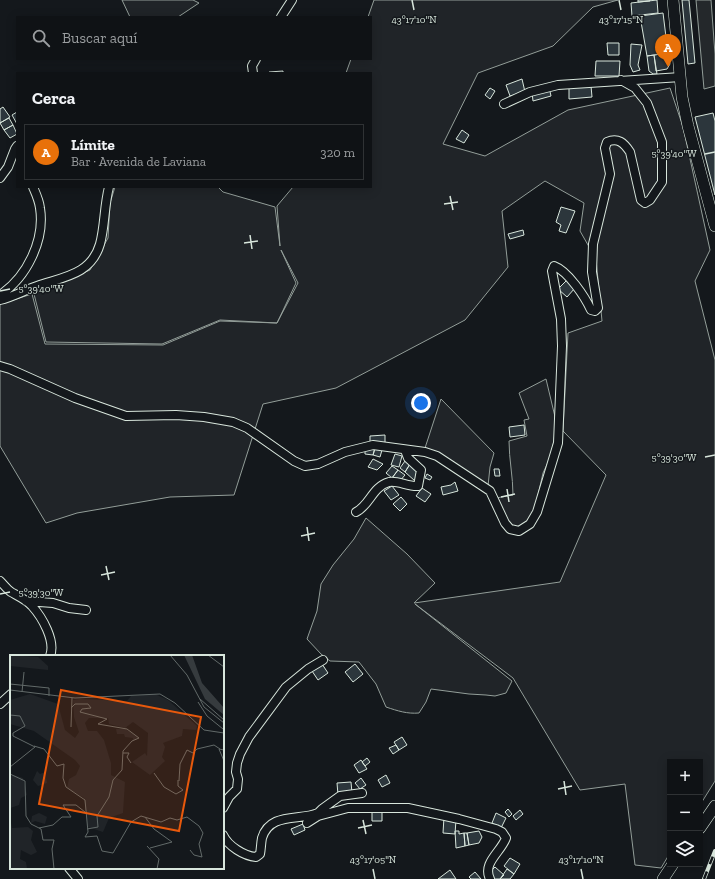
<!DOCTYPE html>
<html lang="es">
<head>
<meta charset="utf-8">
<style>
  :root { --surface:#0f1215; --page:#181b1e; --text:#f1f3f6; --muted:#9b9ea0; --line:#2f3234; --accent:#ffb74d }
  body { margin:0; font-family:"Zilla Slab",serif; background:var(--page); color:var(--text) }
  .controls { position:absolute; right:12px; bottom:12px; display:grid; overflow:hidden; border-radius:0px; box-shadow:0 2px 10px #0003 }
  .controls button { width:36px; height:36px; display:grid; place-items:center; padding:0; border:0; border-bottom:1px solid var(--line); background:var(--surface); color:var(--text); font:20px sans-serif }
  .you { position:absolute; left:421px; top:403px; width:14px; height:14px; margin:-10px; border:3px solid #fff; border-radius:50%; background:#1a73e8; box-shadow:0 0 0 6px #1a73e833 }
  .badge { display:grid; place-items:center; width:26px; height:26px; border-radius:50%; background:var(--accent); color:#fff; font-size:13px; font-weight:700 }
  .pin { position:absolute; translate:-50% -33px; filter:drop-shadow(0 1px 2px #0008) }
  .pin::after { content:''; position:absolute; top:21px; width:14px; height:12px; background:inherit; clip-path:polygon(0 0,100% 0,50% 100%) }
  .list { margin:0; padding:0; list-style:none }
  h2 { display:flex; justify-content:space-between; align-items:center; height:52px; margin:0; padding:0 16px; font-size:17px }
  h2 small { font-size:13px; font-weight:400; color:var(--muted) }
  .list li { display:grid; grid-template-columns:26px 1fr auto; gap:12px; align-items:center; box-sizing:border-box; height:56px; margin:0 8px 8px; padding:0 8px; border:1px solid var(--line); border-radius:0px }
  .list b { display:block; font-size:15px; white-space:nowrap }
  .list p { margin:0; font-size:13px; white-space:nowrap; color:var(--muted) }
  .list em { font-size:13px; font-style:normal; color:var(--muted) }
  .icon { flex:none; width:22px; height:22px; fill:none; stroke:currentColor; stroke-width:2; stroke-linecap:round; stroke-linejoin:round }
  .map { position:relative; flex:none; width:715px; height:879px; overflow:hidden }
  .search { position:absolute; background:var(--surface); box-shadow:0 2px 10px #0003; left:16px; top:16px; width:356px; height:44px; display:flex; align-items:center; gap:10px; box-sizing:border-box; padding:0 14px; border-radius:0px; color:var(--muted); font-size:15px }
  .panel { position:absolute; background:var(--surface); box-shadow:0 2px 10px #0003; left:16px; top:72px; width:356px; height:116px; border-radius:0px }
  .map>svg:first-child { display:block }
  .green { fill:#202428; stroke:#939e99 }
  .parking { fill:#24282b; stroke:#939e99 }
  .building { fill:#2c363c; stroke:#d8e6dc }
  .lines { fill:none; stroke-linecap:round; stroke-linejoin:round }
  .street-casing { stroke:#d8e6dc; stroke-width:10 }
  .secondary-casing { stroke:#d8e6dc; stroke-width:12 }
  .street { stroke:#14181c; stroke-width:8 }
  .secondary { stroke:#14181c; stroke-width:11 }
  .rail-casing { stroke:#d8e6dc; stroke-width:4 }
  .rail { stroke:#14181c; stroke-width:2.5; stroke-dasharray:8; stroke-linecap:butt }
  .ticks { fill:none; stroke:#d8e6dc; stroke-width:1.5 }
  .inset-road { fill:none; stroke:#626a69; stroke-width:1 }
  .view { fill:#e8590c; fill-opacity:0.15; stroke:#e8590c; stroke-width:2 }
  .inset-edge { fill:none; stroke:#d8e6dc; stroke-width:2 }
  .ticks-label { font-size:10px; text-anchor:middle; fill:#d8e6dc; stroke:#14181c; stroke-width:3; stroke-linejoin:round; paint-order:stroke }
</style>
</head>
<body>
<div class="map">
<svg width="715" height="879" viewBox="0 0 715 879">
  <rect width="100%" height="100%" fill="#14181c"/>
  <path class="green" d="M122 0H193L199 3 178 17H130Z
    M374 0H618L593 7 553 46 478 73 443 144 485 156 568 110 670 88 683 127 710 250 695 281 715 360V781L700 805V762H670V853L661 868 635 865 625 784 580 790 513 678 415 604 512 681 506 693 495 696 486 695 469 694 431 689 426 702 419 713C407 714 398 711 386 707L376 684 359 662 330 661 321 654 307 639 317 611 321 584 333 565 354 539 366 518 407 554 435 583 414 603 560 582 606 475 563 431 568 333 602 321 596 259 580 231 584 203 545 181 502 211 508 267 465 320 336 388 263 404 234 495 170 497 77 513 46 523 0 446V304L32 294 45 344 163 345 220 321 277 323 298 283 281 250 296 283 277 323 220 320 162 344 46 342 34 294 90 270 108 238 110 203 115 187H218L223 192 275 207 280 246 277 206 293 187H371V73H346L351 59H371V17H368Z
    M546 379 556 421 554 441 550 458 543 473 534 513 528 521 518 528C506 524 502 509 496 498L513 495C513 477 509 459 509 441L527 436 524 420 529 419 519 393Z
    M441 399 494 453 490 467 488 486 437 453 425 448Z"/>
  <path class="parking" d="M696 0H711L715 54V86L704 89Z"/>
  <path class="building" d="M638 0H650V1L638 2Z
    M657 0 658 13 632 16 631 3Z
    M682 0H689L695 63 688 64Z
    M663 13 668 53 647 56 640 16Z
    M607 43H619V55H608Z
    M631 44 642 45 638 65 640 70 633 72 630 65Z
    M668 53 670 64 667 69 656 71 654 55Z
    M654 55 657 74H653L649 71 647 56Z
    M596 61H620L619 76H595Z
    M283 71V73H269V72Z
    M522 79 525 92 510 96 506 85Z
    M591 86 592 97 569 99V88Z
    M549 87 551 96 533 101 532 92Z
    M490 88 495 91 490 99 485 95Z
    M3 107 10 117 0 123V109Z
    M17 112V124L12 115Z
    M713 113 715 121V195L695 117Z
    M9 118 13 125 4 130 0 123Z
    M13 125 17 134 10 138 4 130Z
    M462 130 469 135 464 143 456 139Z
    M561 207 575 211 566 233 559 231 561 225 556 222Z
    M523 230 524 235 510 239 508 234Z
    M567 280 575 288 567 297 558 289Z
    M524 425 525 435 510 437 509 427Z
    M385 435V443L370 444V436Z
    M365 448H375L373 455 365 454Z
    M375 448 382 450 380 457 373 455Z
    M395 454 402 456 399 467 391 465Z
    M373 459 383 464 377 470 368 467Z
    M405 461 410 464 405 472 400 468Z
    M410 464 420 472 415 481 405 472Z
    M392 466 398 470 392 478 386 473Z
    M494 469H499L500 476H495Z
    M398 470 405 475 399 482 392 478Z
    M427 474 432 477 430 480 425 478Z
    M455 482 458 491 443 495 441 487 451 485Z
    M392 486 399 495 391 500 384 491Z
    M422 488 431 494 425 502 416 496Z
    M401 497 407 504 400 511 393 504Z
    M322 664 328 673 318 680 312 671Z
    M355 664 363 674 353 682 345 672Z
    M402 737 407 745 399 750 394 742Z
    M396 745 399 750 393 754 389 748Z
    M367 758 370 762 365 766 362 762Z
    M361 760 367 769 359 773 354 765Z
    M386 775 390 783 382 787 378 780Z
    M361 778 366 785 360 789 355 783Z
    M351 782 352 793 338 795 337 783Z
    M508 809 512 814 509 817 505 812Z
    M520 810 523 814 516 820 513 816Z
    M372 812H382V821H372Z
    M496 813 506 818 501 828 492 823Z
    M444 817 456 820 455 834 443 833Z
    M303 824 305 830 294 835 291 829Z
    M455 831H459V834L464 833 465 846 456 848Z
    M479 831 482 837 479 843 469 845 467 833Z
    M464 833H467L469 845 465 846Z
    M510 858 520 864 514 874 504 866Z
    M495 867 504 875 500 879H493L490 872Z
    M507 869 514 874 510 879H500Z
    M450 870 456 879H438Z
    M475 872 481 879H471L469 877Z"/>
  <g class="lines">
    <defs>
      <path id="street" d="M281 17 292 0
        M253 73 252 66 256 59
        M504 104 530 92 558 85 681 77
        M0 178 8 167 15 149 17 146
        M0 295C27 277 45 240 40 208 39 200 36 194 33 187
        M0 300C13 297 25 290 37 286 63 277 91 275 100 244 105 226 104 206 109 187
        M0 366 10 369 75 398 126 416 176 415 204 417 233 422 247 428 294 461 305 466 318 464 345 452 373 445 425 452 437 456 490 491 505 523 510 529 519 531 530 524 537 512 558 443 562 346 561 319 552 271 554 266C568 271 585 297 591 310L595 311 598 308 592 272 593 244 610 174 605 148 607 142C618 137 624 143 630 152L641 200 645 203 650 200 662 182V142L647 103 635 88 621 80
        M356 512C370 505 372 487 389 482 397 480 409 487 418 486L421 470 408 458 405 450
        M0 581C4 585 7 589 11 592 18 596 27 600 32 606 42 617 56 641 50 656
        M26 601 53 603 69 608 86 610
        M0 704 11 694
        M223 808 229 797 237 789 238 779 236 772 237 763 240 754 249 737 286 687 308 669 323 660
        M318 816V813L322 809 340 796 362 793
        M307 823 318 816 348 808H408L459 819 496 829 502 832 506 838C501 852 482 863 490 879
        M223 835C228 846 244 856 256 857L260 854C261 849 261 843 262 838 270 812 299 821 318 813
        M69 868 78 879"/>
      <path id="secondary" d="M673 0 682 97 688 126 715 226
        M700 828 715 806
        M663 879 673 864"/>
    </defs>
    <use href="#street" class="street-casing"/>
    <use href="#secondary" class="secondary-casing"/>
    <use href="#street" class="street"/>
    <use href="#secondary" class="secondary"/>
    <defs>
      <path id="rail" d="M704 879 715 851"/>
    </defs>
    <use href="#rail" class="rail-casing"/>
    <use href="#rail" class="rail"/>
  </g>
  <path class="ticks" d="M412 0 414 10M619 0 621 10M705 154 715 152M450 196 453 210M444 204 458 202M250 235 252 249M244 243 258 241M0 291 10 289M705 457 715 455M507 489 509 502M501 497 515 494M307 527 309 541M301 536 315 533M106 566 109 580M101 575 115 572M0 594 10 592M564 781 566 795M558 789 572 786M363 820 366 834M358 828 372 825M373 869 375 879M581 869 583 879"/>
  <g transform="translate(10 655)">
    <rect width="214" height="214" fill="#14181c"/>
    <path d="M0 0 28 2 38 11V15L0 11ZM20 39 48 49 55 75 65 83 69 77 64 62 63 45 70 44 117 46 121 41 145 39 158 45 187 71 186 75 173 74 172 81 153 88 155 92 152 102 155 106 140 120 122 107 135 98 137 101 138 78 123 67 115 73 99 69 98 63H79L75 68 78 76H87L94 85 101 108V120L115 127 113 158 99 163 93 177 78 172 74 143 57 133 59 124 66 120 70 111 65 105 24 76 0 69V45ZM106 74H116L129 83 123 85V83L115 82 114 79H107ZM27 116 30 119 35 117 37 128 28 131 23 125ZM4 120 13 123 17 140 11 143 9 150 0 153V122ZM29 158 37 162 35 169 25 166 21 168 22 161ZM0 162 2 173 18 172 23 176 21 185 27 197 21 200 11 195 10 204 16 207 17 214H0Z" fill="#202428"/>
    <path d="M174 0H182L192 28 214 53V60L195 44Z" fill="#363b3e"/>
    <path class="inset-road" d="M160 0 177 20 194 52 214 68M198 0 214 12M0 29 39 33V41M0 35 65 43 150 39 165 48 194 75 214 78M12 37 14 17M190 44 214 65M188 47 197 61 213 74M61 53 65 49H78L81 53 72 54 70 57 97 64 88 69 117 74 129 83 122 86 113 96 112 115 103 125 99 142 87 161 88 172 77 174M0 60 10 61 15 71 3 78V81L25 92 0 112M61 72 62 43M24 91 34 94 47 111 54 109 53 123 56 132 75 145 78 177 75 182 87 181 92 196 103 198 121 167 131 161 151 167 160 163 167 165 177 162 189 171 193 178 189 189 192 202 184 200 180 195M214 95 209 94 214 106M113 98H119L117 102 121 108M144 118 154 132 166 139 173 135 168 131V125M0 119 15 126 16 161 21 169 31 174 33 185H44L42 194 44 214M169 126 170 109 177 95 183 98 187 94 204 90 210 94M135 162 144 174 162 187 140 193M29 173 43 170 52 162H61L53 150H66L75 157M137 191 149 204 147 214"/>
    <path class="view" d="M51 35 191 62 169 176 29 149Z"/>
    <rect width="214" height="214" class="inset-edge"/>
  </g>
  <g class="ticks-label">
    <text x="414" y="23">43°17'10"N</text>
    <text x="621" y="23">43°17'15"N</text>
    <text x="674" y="157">5°39'40"W</text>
    <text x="41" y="292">5°39'40"W</text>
    <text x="674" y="461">5°39'30"W</text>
    <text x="41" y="596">5°39'30"W</text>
    <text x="373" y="863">43°17'05"N</text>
    <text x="581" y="863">43°17'10"N</text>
  </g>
</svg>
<div class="controls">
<button>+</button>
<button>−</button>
<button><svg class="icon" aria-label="layers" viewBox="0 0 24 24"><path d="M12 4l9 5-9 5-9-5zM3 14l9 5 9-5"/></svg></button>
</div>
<div class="you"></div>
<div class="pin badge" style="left:668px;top:67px;background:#e8710a">A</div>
<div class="search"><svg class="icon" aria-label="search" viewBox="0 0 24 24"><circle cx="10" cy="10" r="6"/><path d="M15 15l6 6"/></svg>Buscar aquí</div>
<section class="panel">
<h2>Cerca<small></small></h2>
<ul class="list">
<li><span class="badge" style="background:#e8710a">A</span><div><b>Límite</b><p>Bar · Avenida de Laviana</p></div><em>320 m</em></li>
</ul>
</section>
</div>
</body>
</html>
